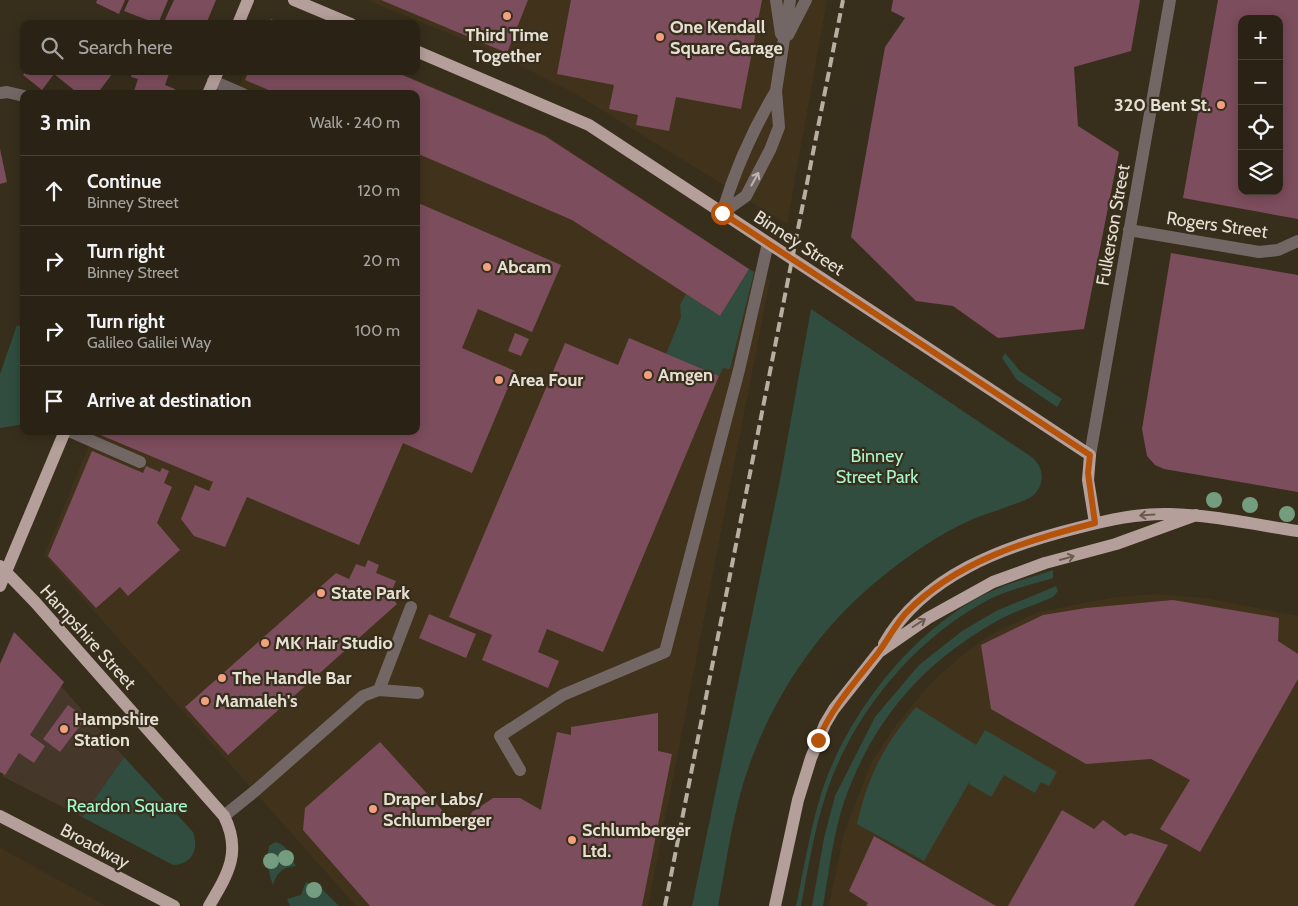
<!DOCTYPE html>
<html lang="en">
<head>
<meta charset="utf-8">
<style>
  :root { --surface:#2a2215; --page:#322a1e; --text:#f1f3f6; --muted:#a5a4a0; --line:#463f34 }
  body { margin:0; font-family:Cabin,sans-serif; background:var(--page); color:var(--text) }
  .controls { position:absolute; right:15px; top:15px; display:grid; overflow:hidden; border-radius:10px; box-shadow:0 2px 12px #0003 }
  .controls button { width:45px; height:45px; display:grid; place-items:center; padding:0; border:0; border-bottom:1px solid var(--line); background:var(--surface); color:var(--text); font:25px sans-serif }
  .stop { position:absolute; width:15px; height:15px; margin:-11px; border:4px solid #b45309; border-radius:50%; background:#fff }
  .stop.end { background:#b45309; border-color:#fff; box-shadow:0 1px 5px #0008 }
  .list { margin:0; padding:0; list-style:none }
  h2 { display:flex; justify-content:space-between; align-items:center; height:65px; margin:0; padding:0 20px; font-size:21px }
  h2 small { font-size:16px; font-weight:400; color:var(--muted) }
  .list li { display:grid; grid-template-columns:32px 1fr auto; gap:15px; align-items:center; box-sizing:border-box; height:70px; padding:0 20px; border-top:1px solid var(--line) }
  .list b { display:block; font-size:19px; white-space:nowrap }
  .list p { margin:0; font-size:16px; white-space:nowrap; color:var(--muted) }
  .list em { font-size:16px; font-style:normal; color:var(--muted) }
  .icon { flex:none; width:28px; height:28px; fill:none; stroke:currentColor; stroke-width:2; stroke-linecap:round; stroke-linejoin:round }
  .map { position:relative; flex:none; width:1298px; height:906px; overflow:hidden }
  .search { position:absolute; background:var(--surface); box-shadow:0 2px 12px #0003; left:20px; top:20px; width:400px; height:55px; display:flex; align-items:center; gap:12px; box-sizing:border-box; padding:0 18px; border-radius:10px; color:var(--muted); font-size:19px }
  .panel { position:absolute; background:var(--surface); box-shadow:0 2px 12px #0003; left:20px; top:90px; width:400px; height:345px; border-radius:10px }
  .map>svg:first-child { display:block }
  .built { fill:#41331b }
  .industrial { fill:#45372a }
  .green { fill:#304d3f }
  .building { fill:#7c4d5c; fill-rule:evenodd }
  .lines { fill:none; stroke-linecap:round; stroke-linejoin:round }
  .minor { stroke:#736765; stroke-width:12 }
  .major { stroke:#b59f9a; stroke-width:12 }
  .rail { stroke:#b7afa2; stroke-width:4; stroke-dasharray:10 5; stroke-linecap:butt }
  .tree { fill:#749c7e }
  .oneway { stroke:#beb5ad }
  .oneway2 { stroke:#6a5b4e }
  .route { stroke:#b45309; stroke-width:6 }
  .poi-dot { fill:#f2a080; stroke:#382e1c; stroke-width:2 }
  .labels { text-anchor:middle; stroke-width:4.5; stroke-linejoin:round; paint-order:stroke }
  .poi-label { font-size:18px; font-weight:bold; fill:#e6dfd4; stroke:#382e1c; text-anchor:start }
  .street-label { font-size:18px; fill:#e6dfd4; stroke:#382e1c }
  .park-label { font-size:18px; fill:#a6f6ce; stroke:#382e1c }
</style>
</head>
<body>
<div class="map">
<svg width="1298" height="906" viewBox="0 0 1298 906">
  <rect width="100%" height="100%" fill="#382e1c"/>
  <path class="built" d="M367 0H827L787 224 574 93 489 50Z
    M245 71H396L546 135 746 267 770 280 648 906H356L44 555 95 431H416V94H236Z
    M1154 594 1205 598 1298 616V906H829L844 833 871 763 894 728 929 685 962 655 992 634 1038 612 1116 597Z
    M0 848 106 906H0Z"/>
  <path class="industrial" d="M43 666 124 757 82 817 2 776 36 720Z"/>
  <path class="green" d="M749 269 754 272 730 369 723 368 719 376 666 354 681 317 680 305 686 294 720 316Z
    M811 309 1033 458C1044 469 1045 483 1034 495 1026 502 984 514 971 520 939 534 909 555 882 577 821 625 775 693 749 766 733 810 727 860 718 906H692L780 480Z
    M17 325 24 328V424L0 428V374Z
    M1005 353 1020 371 1062 399 1057 407 1017 380 1002 358Z
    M1053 570V578C1034 584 1011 589 992 598 915 637 853 713 826 794 814 831 808 869 801 906H796C804 868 810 829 822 791 848 713 915 626 992 591 1011 582 1033 577 1053 570Z
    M1056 586 1058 591 1053 597C1035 605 1015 611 997 621 922 663 873 720 844 802 833 835 829 872 823 906H812L824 838 835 796 875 717 919 665 962 631 996 611Z
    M916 707 976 745 985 730 1057 772 1049 786 1041 782 1035 793 1004 775 991 797 969 784 971 779 924 861 857 824C868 775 884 745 916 707Z
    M124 757 193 832C199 849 193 864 173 865L82 817Z
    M275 842C287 844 290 856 296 866 283 867 277 872 273 885 268 872 266 859 269 846Z
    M306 882 321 888 339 906H290L287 899 301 895Z"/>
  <path class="building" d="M97 0H125L119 14 96 3Z
    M129 0H168L158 24 124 11Z
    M174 0H216L206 24H163Z
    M381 0H528L507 53Z
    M571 0H762L741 109 676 97 669 131 636 125 638 115 609 109 614 85 557 74Z
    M893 0H1140L1131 51 1074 67 1078 126 1119 152 1084 329 998 338 953 306 916 301 851 237 885 47 905 18 891 11Z
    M1218 0H1298V219L1183 198ZM1242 19H1279V191H1242Z
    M271 19 282 24H269Z
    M26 71H108L112 74 97 94H79L54 74 42 90 23 75Z
    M133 71H170L165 85 175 89 174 94H133L138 79 131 77Z
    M249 71H393L545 136 749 269 720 316 572 220 416 153V94H278L245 80Z
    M0 149 7 182 0 184Z
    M416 202 561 265 532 332 478 309 462 348 515 371 472 473 403 443 359 545 247 497 225 547 194 536 181 519 195 485 209 491 213 482 98 434 99 431H416Z
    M1171 253 1298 275V492L1164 469 1155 465 1147 456 1142 429Z
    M515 333 529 339 521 356 508 351Z
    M629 338 719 376 603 652 547 629 538 652 559 661 548 688 482 660 492 635 449 617 565 343 618 365Z
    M92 451 143 473 146 466 160 472 162 468 169 471 164 483 172 487 157 523 180 550 128 596 120 587 96 608 48 556Z
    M368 560 379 565 376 573 396 581 390 595 397 604 228 755 185 707 336 573 349 579 356 564 365 567Z
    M1173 600 1279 618 1278 641 1298 654V679L1200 852 1160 829 1190 780 1151 759 1086 764 991 709 981 645 1043 615 1086 608Z
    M429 614 476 634 466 658 419 638Z
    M14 632 64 682 30 735 45 746 34 763 19 753 5 775 0 772V664Z
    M68 705 86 718 60 752 43 739Z
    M658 713V751L672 754 642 906H370L303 830 305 808 380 742 462 832 472 812 493 798H520L541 810 557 732 571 735V727Z
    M1062 810 1094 829 1103 820 1125 836 1131 833 1168 845 1134 906H1008Z
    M874 836 996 906H866L868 903 849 891Z"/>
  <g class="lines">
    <path class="minor" d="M776 0 781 34
      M788 35 806 0
      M213 81 243 94
      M0 93 7 92 24 96
      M722 213 746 196 770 150 779 127 776 91 790 0
      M722 213C735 170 753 129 776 91
      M1129 230 1259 252 1278 250 1298 241
      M69 431 140 462
      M1090 455 1170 0
      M379 690 411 607
      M520 770 500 736 563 695 665 652 739 370 768 243
      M224 816 255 791 363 696 379 690 418 693"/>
    <path class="major" d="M294 0 351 24
      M238 24 248 0
      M416 51 589 125 1090 455 1088 480 1095 523
      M208 94 218 71
      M0 566 35 602 224 816C242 852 228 874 209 906
      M0 586 65 431
      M884 644C923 575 1005 546 1077 528 1108 520 1139 513 1170 514 1213 515 1256 525 1298 531
      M0 816 174 906
      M775 906 798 800 811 758 825 724 834 709 879 652 928 618 993 582 1045 563 1116 544 1196 515"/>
    <path class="rail" d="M665 906 843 0"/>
  </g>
  <g class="tree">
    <circle cx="1214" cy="500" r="8"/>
    <circle cx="1250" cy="505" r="8"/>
    <circle cx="1287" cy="514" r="8"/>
    <circle cx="286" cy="858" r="8"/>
    <circle cx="271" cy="861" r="8"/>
    <circle cx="314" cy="890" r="8"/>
  </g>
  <defs><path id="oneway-shaft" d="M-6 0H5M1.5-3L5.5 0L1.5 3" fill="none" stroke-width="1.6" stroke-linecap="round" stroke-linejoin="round" transform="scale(1.25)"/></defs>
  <use class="oneway" href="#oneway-shaft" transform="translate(755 179) rotate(-61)"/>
  <g class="oneway2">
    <use href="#oneway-shaft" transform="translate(1147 515) rotate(176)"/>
    <use href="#oneway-shaft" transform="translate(1067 558) rotate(-15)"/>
    <use href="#oneway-shaft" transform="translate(919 623) rotate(-32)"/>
  </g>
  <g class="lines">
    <path class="route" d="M722 213 1090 455 1088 473 1095 523C1028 540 956 561 906 613 895 625 888 640 878 653 856 681 832 707 818 740"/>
  </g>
  <g class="poi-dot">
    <circle cx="507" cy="16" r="5"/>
    <circle cx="660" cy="37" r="5"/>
    <circle cx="1221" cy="105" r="5"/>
    <circle cx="487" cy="267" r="5"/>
    <circle cx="648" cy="375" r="5"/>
    <circle cx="499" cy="380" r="5"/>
    <circle cx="321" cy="593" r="5"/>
    <circle cx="265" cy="643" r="5"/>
    <circle cx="222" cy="678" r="5"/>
    <circle cx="205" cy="701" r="5"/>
    <circle cx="64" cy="729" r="5"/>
    <circle cx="373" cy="809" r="5"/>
    <circle cx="572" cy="840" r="5"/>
  </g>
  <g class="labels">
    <g class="poi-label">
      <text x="670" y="33">One Kendall<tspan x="670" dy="21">Square Garage</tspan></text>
      <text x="507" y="41" text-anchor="middle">Third Time<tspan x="507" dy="21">Together</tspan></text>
      <text x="1211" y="111" text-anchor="end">320 Bent St.</text>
      <text x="497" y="273">Abcam</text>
      <text x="658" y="381">Amgen</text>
      <text x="509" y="386">Area Four</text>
      <text x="331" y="599">State Park</text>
      <text x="275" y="649">MK Hair Studio</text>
      <text x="232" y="684">The Handle Bar</text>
      <text x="215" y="707">Mamaleh's</text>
      <text x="74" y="725">Hampshire<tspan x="74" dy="21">Station</tspan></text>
      <text x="383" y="805">Draper Labs/<tspan x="383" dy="21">Schlumberger</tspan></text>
      <text x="582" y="836">Schlumberger<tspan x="582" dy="21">Ltd.</tspan></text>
    </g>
    <g class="street-label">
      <text transform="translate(1113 225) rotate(-80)" y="6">Fulkerson Street</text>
      <text transform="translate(1217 225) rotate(8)" y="6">Rogers Street</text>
      <text transform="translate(799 243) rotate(33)" y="6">Binney Street</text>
      <text transform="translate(88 637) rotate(48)" y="6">Hampshire Street</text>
      <text transform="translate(95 846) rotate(28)" y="6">Broadway</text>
    </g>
    <g class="park-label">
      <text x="877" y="462">Binney<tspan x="877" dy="21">Street Park</tspan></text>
      <text x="127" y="812">Reardon Square</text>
    </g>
  </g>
</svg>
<div class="controls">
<button>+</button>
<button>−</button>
<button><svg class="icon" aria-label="locate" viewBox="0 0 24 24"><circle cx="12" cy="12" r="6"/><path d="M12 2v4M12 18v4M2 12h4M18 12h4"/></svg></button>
<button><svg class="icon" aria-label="layers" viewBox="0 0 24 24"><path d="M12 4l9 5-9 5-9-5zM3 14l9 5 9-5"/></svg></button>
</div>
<div class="stop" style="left:722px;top:213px"></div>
<div class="stop end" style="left:818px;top:740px"></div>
<div class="search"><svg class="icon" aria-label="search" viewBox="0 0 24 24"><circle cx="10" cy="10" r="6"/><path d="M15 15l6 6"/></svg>Search here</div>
<section class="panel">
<h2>3 min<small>Walk · 240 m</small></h2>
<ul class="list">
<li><svg class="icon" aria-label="ahead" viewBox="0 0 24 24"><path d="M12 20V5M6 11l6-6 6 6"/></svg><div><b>Continue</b><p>Binney Street</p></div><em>120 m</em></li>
<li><svg class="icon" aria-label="right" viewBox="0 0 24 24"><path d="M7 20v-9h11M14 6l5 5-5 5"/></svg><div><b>Turn right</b><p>Binney Street</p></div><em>20 m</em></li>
<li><svg class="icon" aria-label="right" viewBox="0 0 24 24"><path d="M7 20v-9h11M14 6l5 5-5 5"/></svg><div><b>Turn right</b><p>Galileo Galilei Way</p></div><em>100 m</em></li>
<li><svg class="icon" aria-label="arrive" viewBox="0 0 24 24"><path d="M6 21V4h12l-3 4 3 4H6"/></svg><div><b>Arrive at destination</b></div></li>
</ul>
</section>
</div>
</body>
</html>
